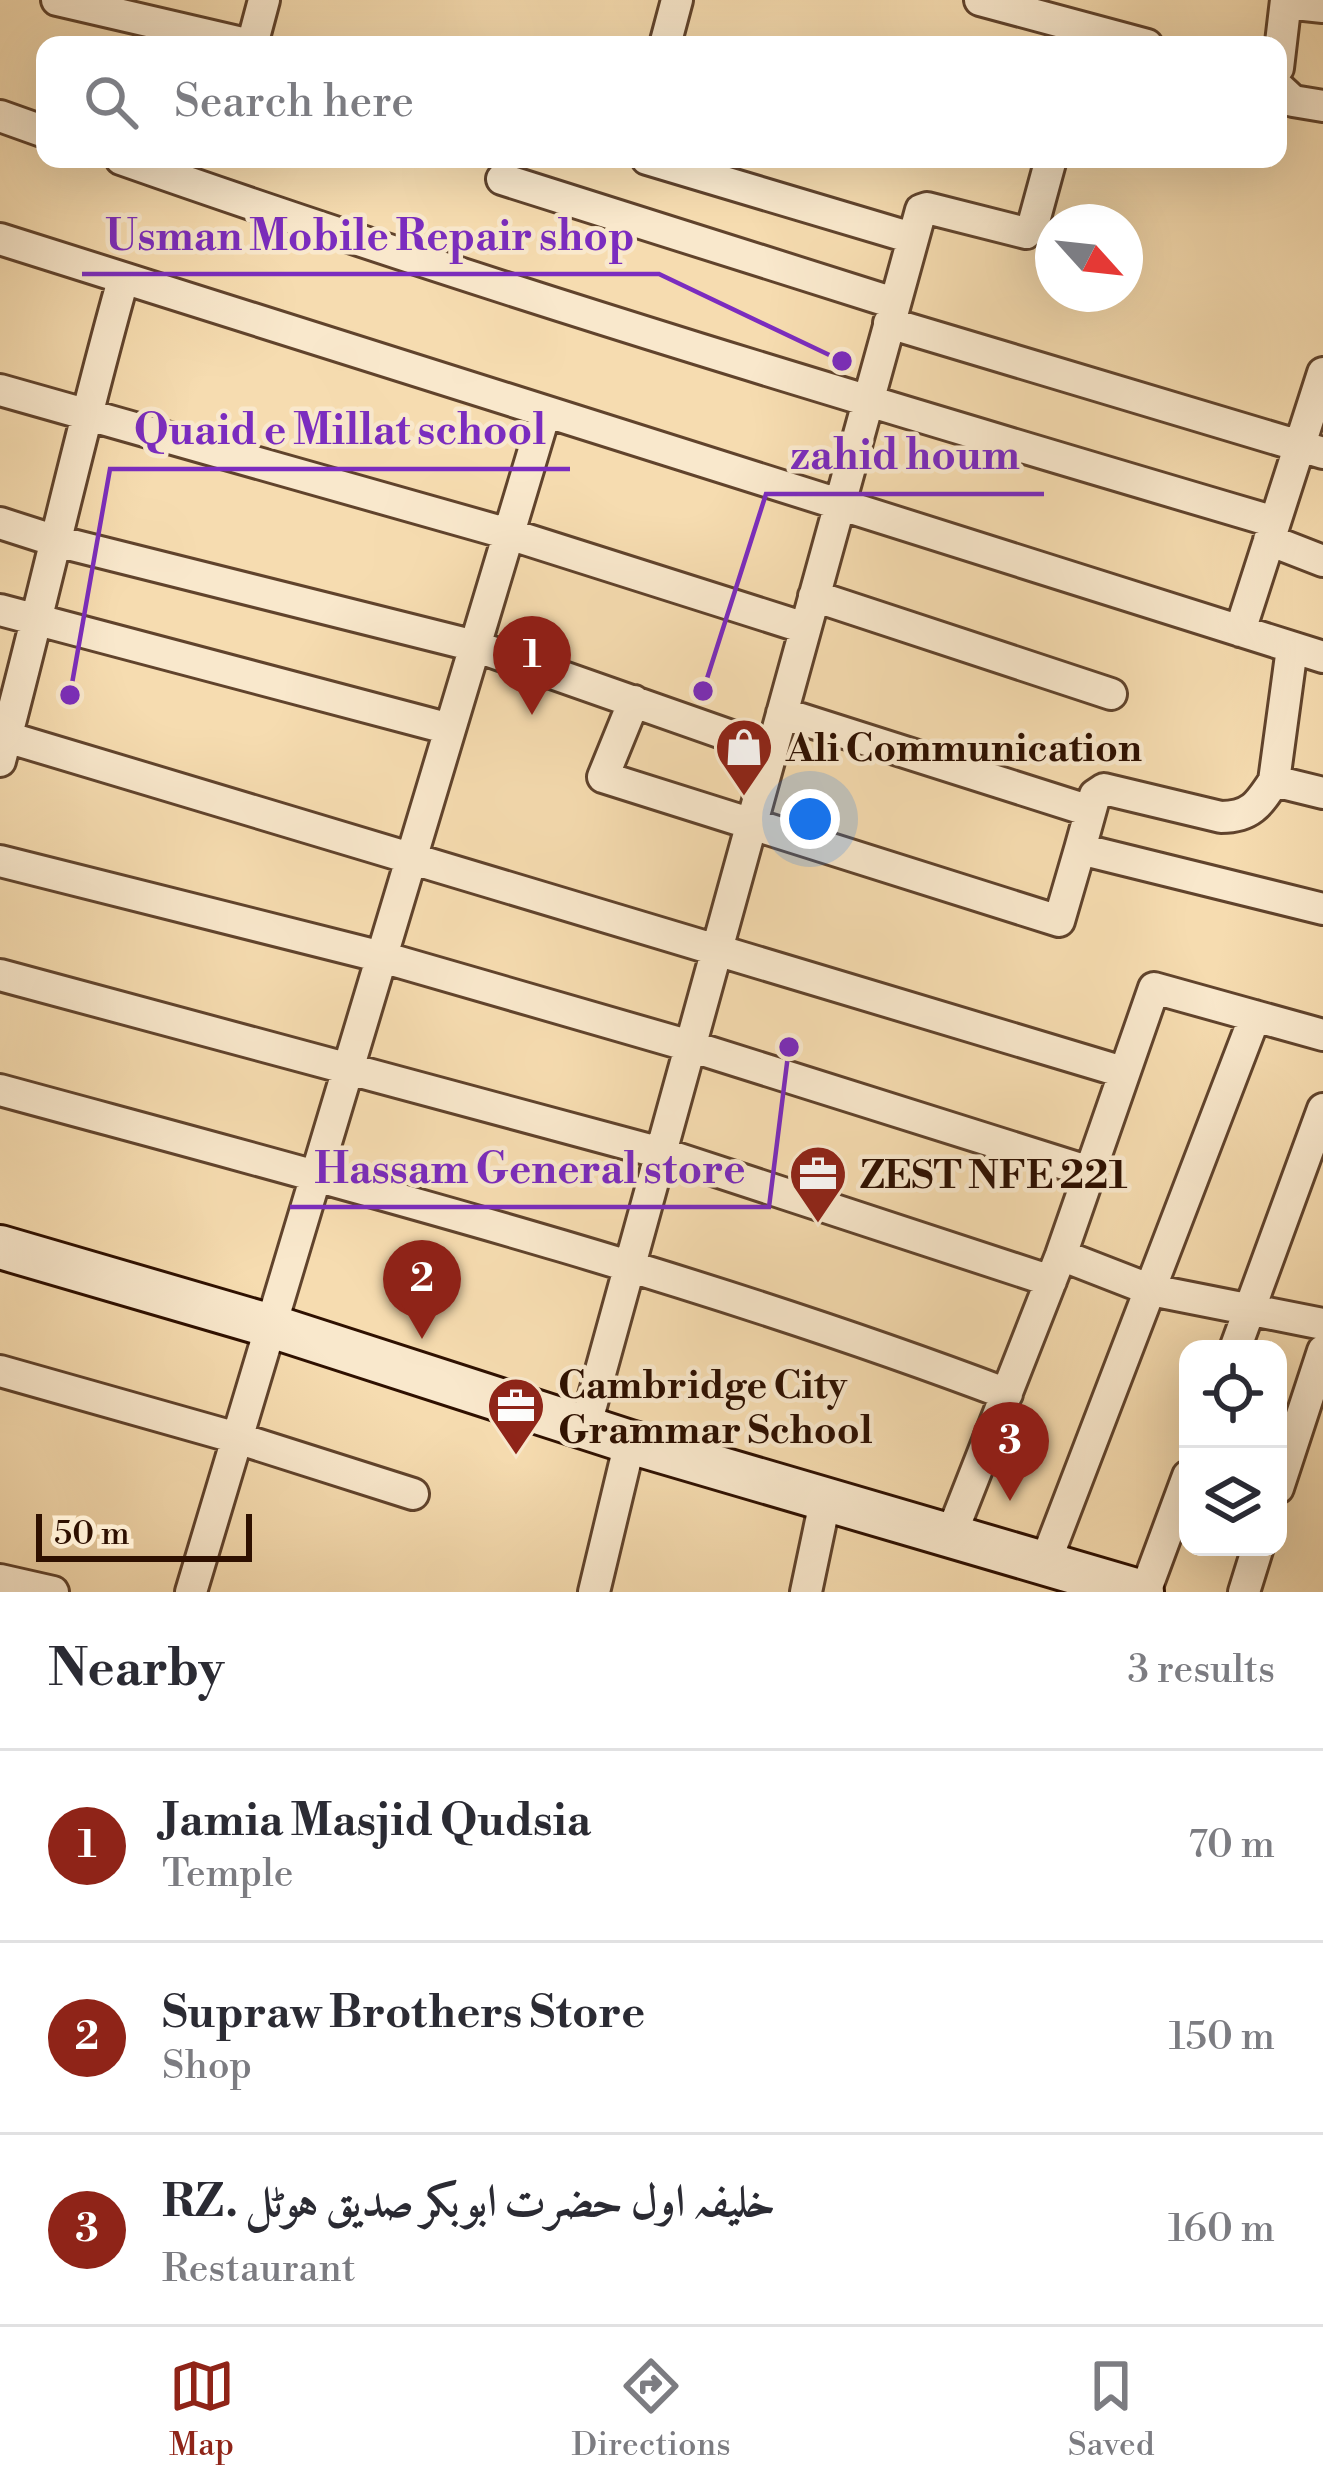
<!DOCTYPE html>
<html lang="en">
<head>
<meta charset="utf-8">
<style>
  :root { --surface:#fff; --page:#f7f7f7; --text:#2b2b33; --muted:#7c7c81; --line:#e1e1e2; --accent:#8f2418 }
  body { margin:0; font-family:"Libre Bodoni",Amiri,serif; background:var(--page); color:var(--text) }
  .controls { position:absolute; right:36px; bottom:36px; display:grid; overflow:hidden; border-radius:24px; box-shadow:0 12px 48px #0002 }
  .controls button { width:108px; height:108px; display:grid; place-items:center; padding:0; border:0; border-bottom:3px solid var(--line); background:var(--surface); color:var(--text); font:60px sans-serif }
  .compass { position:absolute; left:1035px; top:204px; width:108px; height:108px; border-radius:50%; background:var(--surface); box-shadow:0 12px 48px #0002; rotate:117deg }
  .scale { position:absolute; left:36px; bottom:30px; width:216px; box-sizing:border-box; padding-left:12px; border:6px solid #2e1000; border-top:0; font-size:33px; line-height:42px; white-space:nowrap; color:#2e1000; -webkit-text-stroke:9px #f9e8cc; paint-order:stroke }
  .you { position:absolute; left:810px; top:819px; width:42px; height:42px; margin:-30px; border:9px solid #fff; border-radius:50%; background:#1a73e8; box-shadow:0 0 0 18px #1a73e833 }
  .badge { display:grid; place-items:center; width:78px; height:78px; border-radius:50%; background:var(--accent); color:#fff; font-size:39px; font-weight:700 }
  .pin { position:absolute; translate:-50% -99px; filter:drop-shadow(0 3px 6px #0008) }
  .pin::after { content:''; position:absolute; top:63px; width:42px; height:36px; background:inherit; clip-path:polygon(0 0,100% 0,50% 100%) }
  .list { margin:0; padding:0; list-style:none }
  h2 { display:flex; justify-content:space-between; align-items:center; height:156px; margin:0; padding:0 48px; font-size:51px }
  h2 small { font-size:39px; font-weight:400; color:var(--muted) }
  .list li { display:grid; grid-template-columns:78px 1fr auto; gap:36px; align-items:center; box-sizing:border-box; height:192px; padding:0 48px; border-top:3px solid var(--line) }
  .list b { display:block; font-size:45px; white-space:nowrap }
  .list p { margin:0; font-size:39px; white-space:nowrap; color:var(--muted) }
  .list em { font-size:39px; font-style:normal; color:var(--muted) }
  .icon { flex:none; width:66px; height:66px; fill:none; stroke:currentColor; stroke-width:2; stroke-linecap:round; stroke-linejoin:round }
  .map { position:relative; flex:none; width:1323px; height:1592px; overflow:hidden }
  .search { position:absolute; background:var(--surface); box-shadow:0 12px 48px #0002; left:36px; right:36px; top:36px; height:132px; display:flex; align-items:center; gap:30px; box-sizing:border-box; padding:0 42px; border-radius:24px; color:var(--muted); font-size:45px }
  .sheet { height:732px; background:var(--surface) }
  nav { display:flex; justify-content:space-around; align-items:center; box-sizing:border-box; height:168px; border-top:3px solid var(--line); background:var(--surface); font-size:33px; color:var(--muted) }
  nav a { display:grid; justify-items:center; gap:6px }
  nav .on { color:var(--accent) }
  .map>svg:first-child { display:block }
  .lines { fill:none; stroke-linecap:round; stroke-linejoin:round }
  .street-casing { stroke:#60432c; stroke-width:36 }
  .secondary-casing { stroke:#2e1000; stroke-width:48 }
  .street { stroke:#f9e8cc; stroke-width:30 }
  .secondary { stroke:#f9e8cc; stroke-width:42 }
  .labels { text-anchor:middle; stroke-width:9; stroke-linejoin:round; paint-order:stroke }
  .poi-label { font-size:39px; font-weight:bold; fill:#2e1000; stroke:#f9e8cc; text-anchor:start }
  .leader { fill:none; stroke:#7b2cbf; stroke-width:4.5 }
  .callout-dot { fill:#7b2cbf; stroke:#f9e8cc; stroke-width:4.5 }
  .callout-label { font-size:42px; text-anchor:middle; font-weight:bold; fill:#7b2cbf; stroke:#f9e8cc; stroke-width:9; stroke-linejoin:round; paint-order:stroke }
</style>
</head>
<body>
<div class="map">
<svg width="1323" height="1592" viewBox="0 0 1323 1592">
  <rect width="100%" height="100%" fill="#f6dcb0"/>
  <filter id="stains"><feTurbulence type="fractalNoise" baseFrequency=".00167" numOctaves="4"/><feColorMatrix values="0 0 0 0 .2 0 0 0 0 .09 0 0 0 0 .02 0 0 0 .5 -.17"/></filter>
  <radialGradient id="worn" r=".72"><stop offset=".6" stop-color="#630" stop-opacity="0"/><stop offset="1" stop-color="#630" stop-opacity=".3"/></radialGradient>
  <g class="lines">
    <defs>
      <path id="street" d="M57 0 251 45
        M980 0 1147 45
        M1286 3 1323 7
        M252 45 264 0
        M665 45 677 0
        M1278 68 1286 0
        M1278 87 1293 101 1323 106
        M0 116 45 132
        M121 159C502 293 888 408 1275 522
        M647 159 912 238
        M502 179 894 303
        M0 239 1323 657
        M889 323 1323 453
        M0 390 509 534 805 628
        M0 523 56 541 475 646 771 750
        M1269 540 1323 561
        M814 596 1111 694
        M0 610 450 729
        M1240 631 1323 373
        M1292 648 1274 781 1323 793
        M634 701 603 777 1059 921 1080 849
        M782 713 1090 811
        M0 735 1123 1072
        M0 761C43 601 78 439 123 280
        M1274 781C1259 804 1251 817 1221 817L1104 789 1095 795 1080 849 1323 909
        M0 861 382 957 690 1046 1090 1172
        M0 975 661 1153 1051 1281
        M0 1090C338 1182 679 1270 1007 1394
        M1061 1255 1151 1290 1323 1324
        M1235 1349 1323 1109
        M0 1371 237 1438 413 1494
        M585 1428 921 210 927 208 1026 233 1033 225 1051 159
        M1278 1488 1323 1351
        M951 1535 1061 1255 1154 988 1323 1035
        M1045 1563 1255 1016
        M0 1580 53 1592
        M191 1592 545 413
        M594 1592 630 1442
        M806 1592 826 1497
        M1145 1592 1188 1476
        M1244 1592 1258 1547"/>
      <path id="secondary" d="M0 1247 271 1326 630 1442 1142 1592"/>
    </defs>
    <use href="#street" class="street-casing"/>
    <use href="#secondary" class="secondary-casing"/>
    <use href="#street" class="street"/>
    <use href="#secondary" class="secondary"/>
  </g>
  <defs>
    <symbol id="shop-pin" viewBox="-11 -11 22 30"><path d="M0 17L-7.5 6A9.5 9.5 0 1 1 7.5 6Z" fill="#8f2418" stroke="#f9e8cc"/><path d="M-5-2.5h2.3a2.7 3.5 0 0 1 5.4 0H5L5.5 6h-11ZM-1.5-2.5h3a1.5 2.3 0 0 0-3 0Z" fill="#fff"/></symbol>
    <symbol id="office-pin" viewBox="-11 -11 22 30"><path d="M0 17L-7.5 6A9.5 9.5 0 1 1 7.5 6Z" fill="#8f2418" stroke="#f9e8cc"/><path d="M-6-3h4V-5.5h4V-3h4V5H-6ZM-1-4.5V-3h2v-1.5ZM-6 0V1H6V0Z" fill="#fff"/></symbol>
  </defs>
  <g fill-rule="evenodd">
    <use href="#shop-pin" x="711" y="714" width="66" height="90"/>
    <use href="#office-pin" x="785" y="1141" width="66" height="90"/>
    <use href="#office-pin" x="483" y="1373" width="66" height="90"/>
  </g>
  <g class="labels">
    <g class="poi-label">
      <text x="786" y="761">Ali Communication</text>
      <text x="860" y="1188">ZEST NFE 221</text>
      <text x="558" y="1398">Cambridge City<tspan x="558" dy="45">Grammar School</tspan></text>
    </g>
  </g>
  <path class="leader" d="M842 361L659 274H82M70 695L110 469H570M703 691L766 494H1044M789 1047L769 1207H290"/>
  <g class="callout-dot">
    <circle cx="842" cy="361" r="12"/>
    <circle cx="70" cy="695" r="12"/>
    <circle cx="703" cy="691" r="12"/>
    <circle cx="789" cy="1047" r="12"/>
  </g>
  <g class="callout-label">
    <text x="370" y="250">Usman Mobile Repair shop</text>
    <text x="340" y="444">Quaid e Millat school</text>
    <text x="905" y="469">zahid houm</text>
    <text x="530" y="1183">Hassam General store</text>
  </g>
  <rect width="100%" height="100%" filter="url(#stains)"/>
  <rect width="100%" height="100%" fill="url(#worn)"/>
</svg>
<div class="controls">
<button><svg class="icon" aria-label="locate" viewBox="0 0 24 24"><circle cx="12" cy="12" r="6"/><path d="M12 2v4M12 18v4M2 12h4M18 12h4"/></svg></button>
<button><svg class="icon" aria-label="layers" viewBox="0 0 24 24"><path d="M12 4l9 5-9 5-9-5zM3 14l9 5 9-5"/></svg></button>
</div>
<svg class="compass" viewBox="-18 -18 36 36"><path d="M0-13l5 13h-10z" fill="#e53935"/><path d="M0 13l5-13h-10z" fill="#7c7c81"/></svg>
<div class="scale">50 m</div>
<div class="you"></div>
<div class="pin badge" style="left:532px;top:715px">1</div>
<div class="pin badge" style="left:422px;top:1339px">2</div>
<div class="pin badge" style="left:1010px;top:1501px">3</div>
<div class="search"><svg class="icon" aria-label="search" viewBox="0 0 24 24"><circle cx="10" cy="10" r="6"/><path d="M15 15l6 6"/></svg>Search here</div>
</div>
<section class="sheet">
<h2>Nearby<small>3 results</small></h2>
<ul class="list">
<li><span class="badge">1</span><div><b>Jamia Masjid Qudsia</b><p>Temple</p></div><em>70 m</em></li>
<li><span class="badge">2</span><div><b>Supraw Brothers Store</b><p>Shop</p></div><em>150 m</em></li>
<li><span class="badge">3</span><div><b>RZ. خلیفہ اول حضرت ابوبکر صدیق ہوٹل</b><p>Restaurant</p></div><em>160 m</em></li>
</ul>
</section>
<nav>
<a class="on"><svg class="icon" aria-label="map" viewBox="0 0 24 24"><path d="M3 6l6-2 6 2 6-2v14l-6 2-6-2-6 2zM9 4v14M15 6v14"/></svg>Map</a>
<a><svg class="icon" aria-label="directions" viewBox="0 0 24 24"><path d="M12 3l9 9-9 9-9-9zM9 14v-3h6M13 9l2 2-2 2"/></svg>Directions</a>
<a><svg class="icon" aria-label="saved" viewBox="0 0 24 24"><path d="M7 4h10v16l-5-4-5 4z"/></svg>Saved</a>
</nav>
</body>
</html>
